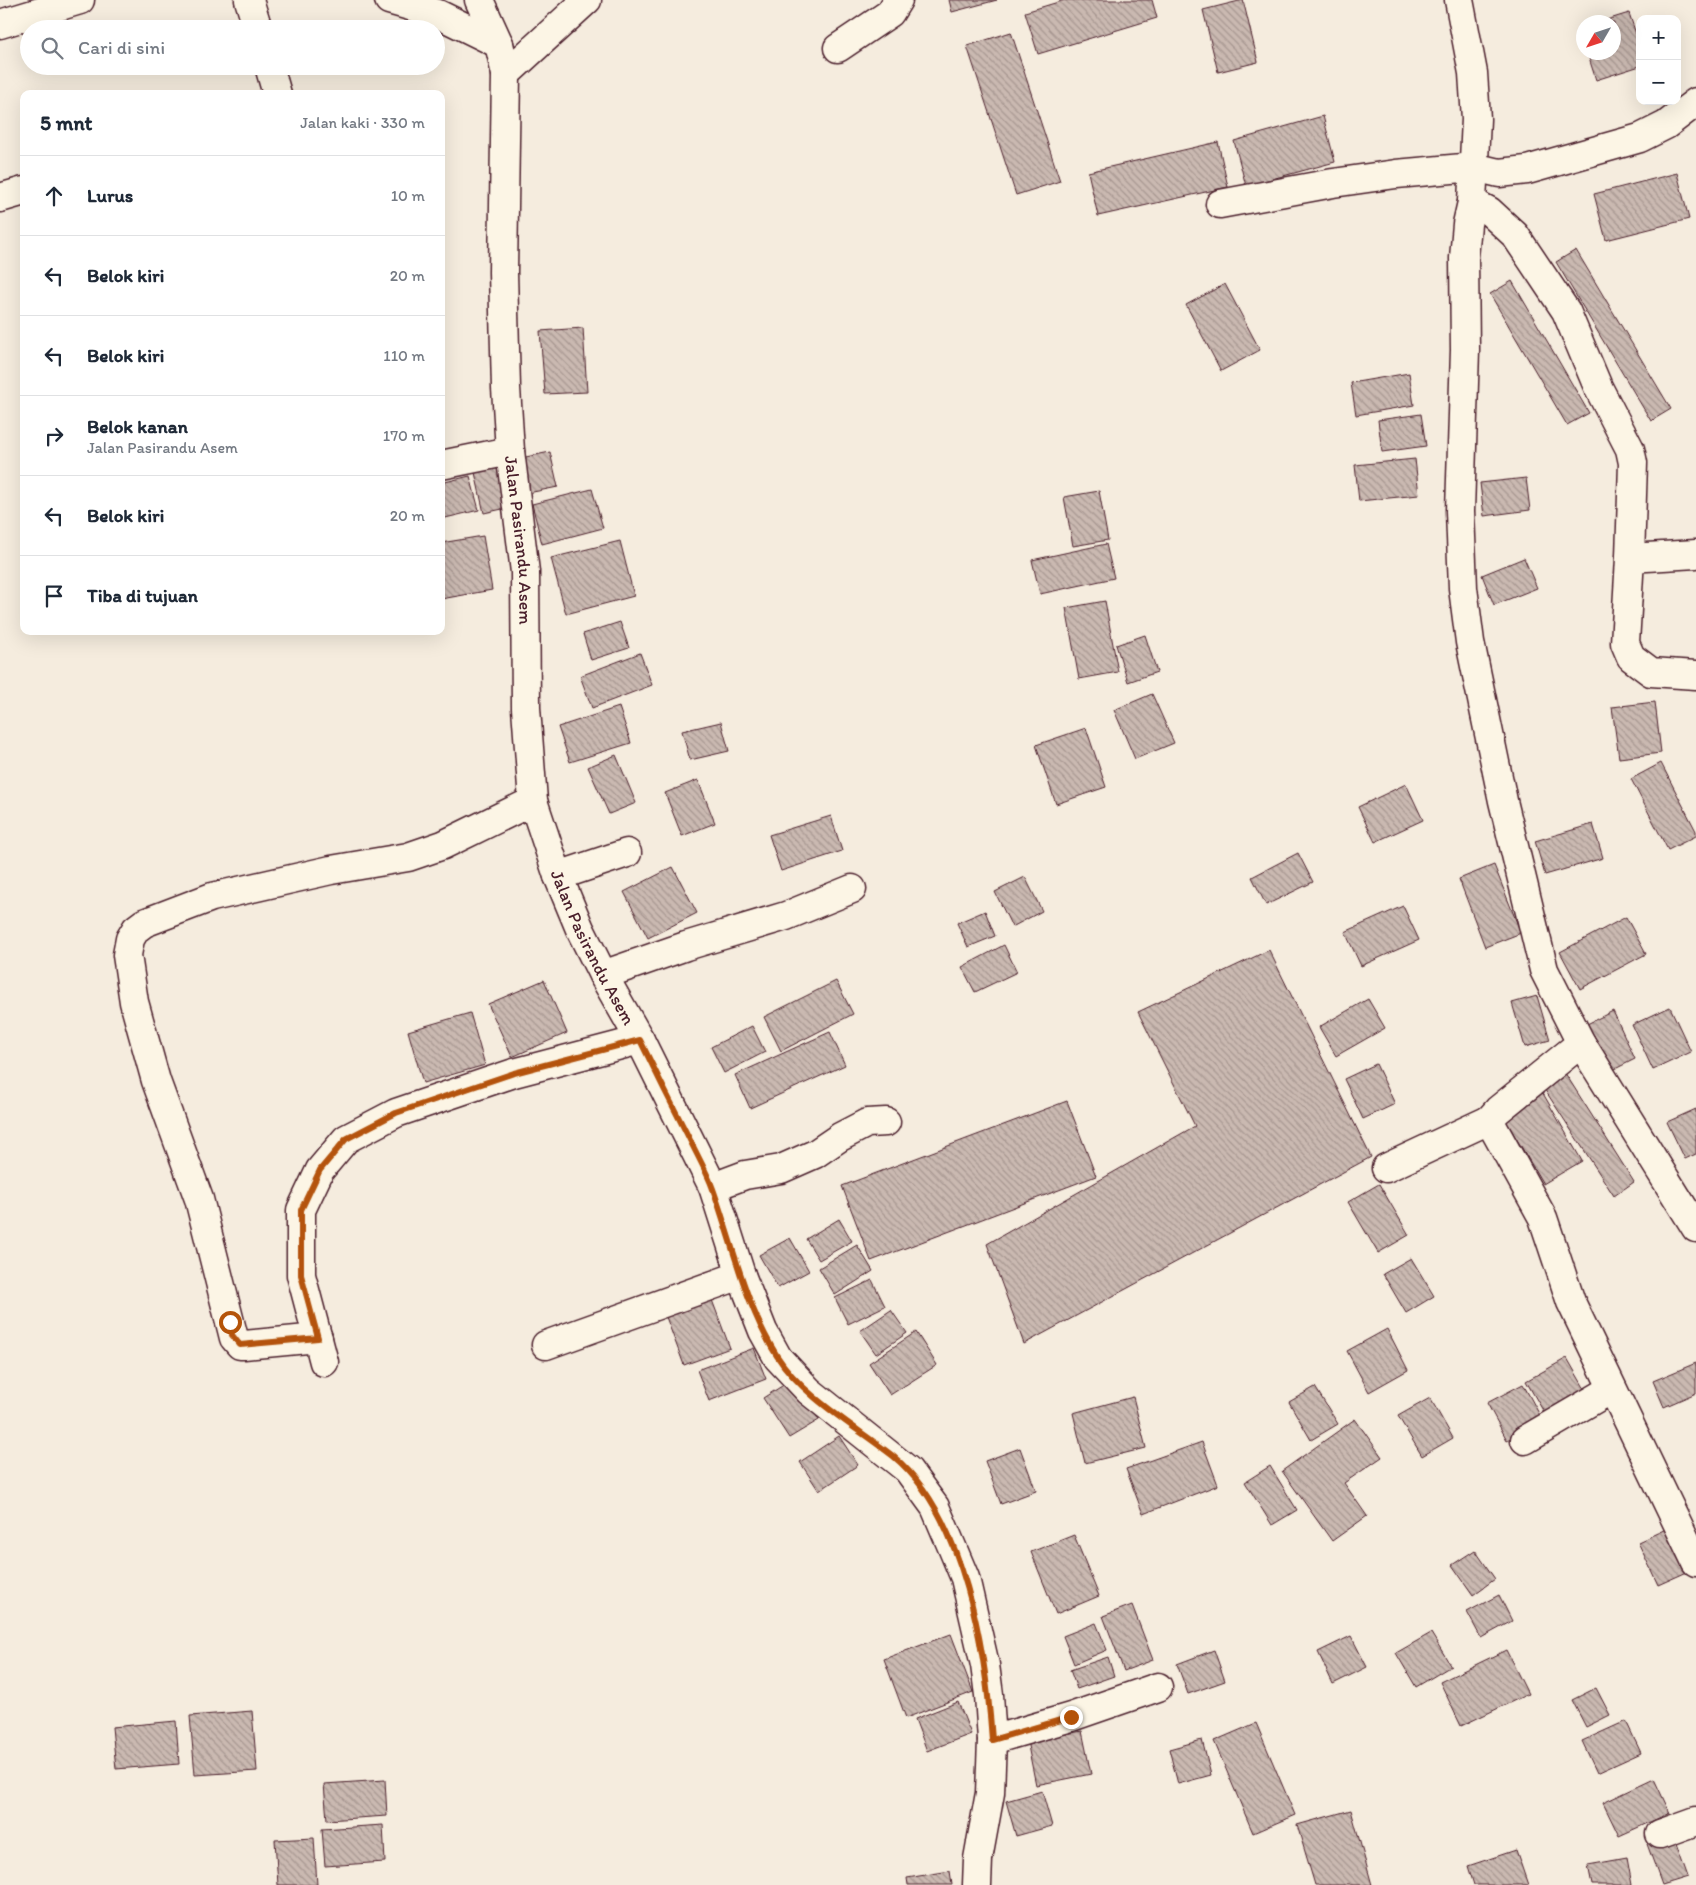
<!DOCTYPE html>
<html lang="id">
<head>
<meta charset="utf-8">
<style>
  :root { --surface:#fff; --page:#f2f2f3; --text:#1f2937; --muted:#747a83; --line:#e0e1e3 }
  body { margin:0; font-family:Itim,sans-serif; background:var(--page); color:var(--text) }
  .controls { position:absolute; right:15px; top:15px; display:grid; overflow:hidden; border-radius:10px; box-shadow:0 5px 20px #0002 }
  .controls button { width:45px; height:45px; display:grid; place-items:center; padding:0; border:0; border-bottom:1px solid var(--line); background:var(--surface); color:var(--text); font:25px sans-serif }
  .compass { position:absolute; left:1576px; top:15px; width:45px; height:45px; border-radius:50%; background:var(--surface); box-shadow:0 5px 20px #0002; rotate:231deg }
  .stop { position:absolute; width:15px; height:15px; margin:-11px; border:4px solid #b45309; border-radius:50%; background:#fff }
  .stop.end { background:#b45309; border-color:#fff; box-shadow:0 1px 5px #0008 }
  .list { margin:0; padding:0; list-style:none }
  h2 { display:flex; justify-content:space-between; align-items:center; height:65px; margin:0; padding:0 20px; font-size:21px }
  h2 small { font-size:16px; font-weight:400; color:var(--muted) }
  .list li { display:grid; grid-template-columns:32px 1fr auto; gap:15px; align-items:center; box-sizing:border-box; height:80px; padding:0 20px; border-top:1px solid var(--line) }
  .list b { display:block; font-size:19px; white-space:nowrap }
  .list p { margin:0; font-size:16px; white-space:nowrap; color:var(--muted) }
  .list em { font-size:16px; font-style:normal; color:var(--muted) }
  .icon { flex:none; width:28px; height:28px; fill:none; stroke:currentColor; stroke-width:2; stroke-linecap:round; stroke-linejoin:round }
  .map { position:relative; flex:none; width:1696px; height:1885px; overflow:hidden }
  .search { position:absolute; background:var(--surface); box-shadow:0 5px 20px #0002; left:20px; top:20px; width:425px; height:55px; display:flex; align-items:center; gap:12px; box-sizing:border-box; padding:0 18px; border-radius:28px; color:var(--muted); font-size:19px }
  .panel { position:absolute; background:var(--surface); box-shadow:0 5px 20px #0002; left:20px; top:90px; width:425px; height:545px; border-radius:10px }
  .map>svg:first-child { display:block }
  .building { fill:url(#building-back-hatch); stroke:#4a1f2b }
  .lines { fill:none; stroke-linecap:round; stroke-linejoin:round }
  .street-casing { stroke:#4a1f2b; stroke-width:31 }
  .street { stroke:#fcf5e5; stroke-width:28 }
  .route { stroke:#b45309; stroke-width:6 }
  .labels { text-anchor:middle; stroke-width:5; stroke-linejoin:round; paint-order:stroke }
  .street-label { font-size:18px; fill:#4a1f2b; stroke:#fcf5e5 }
</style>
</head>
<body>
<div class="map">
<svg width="1696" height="1885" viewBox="0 0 1696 1885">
  <defs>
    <pattern id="building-back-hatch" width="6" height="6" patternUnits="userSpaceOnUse" patternTransform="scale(1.25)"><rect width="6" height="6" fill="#cab9b1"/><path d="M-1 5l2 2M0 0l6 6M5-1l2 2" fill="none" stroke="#a69690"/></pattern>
  </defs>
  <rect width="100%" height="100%" fill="#f5ecde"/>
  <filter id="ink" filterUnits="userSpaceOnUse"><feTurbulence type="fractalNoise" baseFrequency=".02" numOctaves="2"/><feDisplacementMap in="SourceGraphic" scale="10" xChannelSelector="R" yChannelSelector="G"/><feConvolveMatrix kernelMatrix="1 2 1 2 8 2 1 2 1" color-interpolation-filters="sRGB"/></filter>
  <g filter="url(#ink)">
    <path class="building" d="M949 0H997L952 12Z
      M1065 0H1152L1157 18 1038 54 1025 12Z
      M1243 0 1258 62 1218 72 1203 10Z
      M1629 13 1640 46V66L1596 80 1587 52H1614V22H1600Z
      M1011 32 1060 181 1016 195 967 46Z
      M1323 116 1335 162 1246 186 1234 141Z
      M1218 142 1228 187 1098 216 1088 172Z
      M1677 173 1689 219 1606 240 1594 194Z
      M1576 250 1671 409 1651 421 1556 262Z
      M1512 281 1589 413 1567 425 1490 294Z
      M1225 284 1260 350 1221 371 1186 305Z
      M583 328 587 392 545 394 540 331Z
      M1409 373 1414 405 1356 415 1351 383Z
      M1421 414 1426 446 1382 452 1378 420Z
      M550 452 558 487 523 494 516 459Z
      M1415 459 1419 495 1359 501 1355 465Z
      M498 463 507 508 484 513 474 468Z
      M470 476 479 510 441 519V483Z
      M1526 478 1530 510 1484 516 1480 483Z
      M592 489 603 528 542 544 532 504Z
      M1099 491 1108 540 1073 546 1064 497Z
      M483 536 492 590 441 599V543Z
      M620 541 634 596 566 614 551 558Z
      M1106 544 1114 578 1040 594 1032 560Z
      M1524 558 1537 588 1494 605 1482 575Z
      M1105 601 1118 672 1079 679 1066 608Z
      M620 622 629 648 591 660 583 634Z
      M1145 635 1157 672 1128 682 1116 645Z
      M640 653 652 685 592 708 580 676Z
      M1152 694 1174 743 1135 759 1114 710Z
      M1655 702 1661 753 1619 758 1612 707Z
      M619 707 631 743 570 762 558 727Z
      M721 722 729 751 690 760 682 731Z
      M1086 728 1106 787 1056 804 1036 745Z
      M616 755 636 803 609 814 588 767Z
      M1661 763 1696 831V836L1668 850 1631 779Z
      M698 780 715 823 682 836 665 793Z
      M1406 784 1423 820 1375 842 1358 807Z
      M831 816 842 851 781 871 769 835Z
      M1593 824 1603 858 1545 875 1535 841Z
      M1298 853 1313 882 1266 905 1252 877Z
      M1494 865 1521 933 1485 947 1459 879Z
      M673 867 697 913 648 938 624 892Z
      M1025 877 1042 911 1012 927 995 892Z
      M1403 906 1419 940 1361 966 1345 932Z
      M985 911 995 936 968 947 957 923Z
      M1626 917 1646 954 1580 989 1560 952Z
      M1004 945 1017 972 975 992 962 967Z
      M1269 950 1371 1157 1024 1344 987 1244 1195 1126 1138 1012Z
      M544 980 567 1033 512 1057 488 1004Z
      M836 981 853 1014 781 1051 764 1017Z
      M1537 996 1550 1040 1525 1047 1512 1003Z
      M1368 999 1385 1028 1336 1056 1319 1027Z
      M1670 1007 1691 1052 1653 1070 1632 1025Z
      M1613 1011 1635 1059 1609 1072 1587 1024Z
      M470 1013 485 1065 423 1083 408 1031Z
      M752 1026 765 1052 724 1073 711 1047Z
      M830 1032 845 1065 750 1108 735 1075Z
      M1376 1064 1395 1104 1363 1119 1344 1079Z
      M1565 1073 1634 1182 1614 1196 1543 1087Z
      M1541 1090 1582 1161 1543 1184 1502 1114Z
      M1067 1101 1096 1176 871 1261 842 1186Z
      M1696 1109V1154L1685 1159 1667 1122Z
      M1379 1184 1409 1235 1378 1253 1348 1202Z
      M839 1219 852 1241 819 1260 806 1239Z
      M790 1238 809 1271 778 1288 759 1255Z
      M857 1245 873 1271 835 1295 819 1268Z
      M1411 1258 1434 1296 1406 1313 1383 1274Z
      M872 1280 885 1306 848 1324 835 1298Z
      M709 1292 730 1348 684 1365 663 1309Z
      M891 1310 907 1333 876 1354 860 1331Z
      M1387 1329 1408 1370 1369 1392 1347 1351Z
      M916 1332 937 1365 890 1395 869 1363Z
      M754 1348 766 1379 709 1401 697 1370Z
      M1567 1358 1586 1391 1545 1414 1526 1381Z
      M1696 1363V1393L1664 1407 1653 1381Z
      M793 1379 819 1420 789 1438 763 1398Z
      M1523 1384 1543 1421 1507 1440 1487 1403Z
      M1315 1387 1338 1424 1311 1440 1289 1402Z
      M1133 1397 1146 1448 1085 1463 1073 1413Z
      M1430 1398 1453 1438 1422 1456 1398 1416Z
      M1355 1419 1382 1457 1344 1483 1367 1516 1332 1541 1282 1471Z
      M839 1436 858 1465 819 1491 800 1462Z
      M1202 1442 1218 1485 1143 1514 1126 1469Z
      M1020 1448 1036 1491 1001 1504 985 1461Z
      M1270 1466 1297 1510 1272 1525 1245 1482Z
      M1666 1529 1687 1572 1658 1585 1638 1542Z
      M1074 1535 1099 1596 1056 1614 1031 1552Z
      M1475 1550 1495 1579 1473 1595 1452 1565Z
      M1499 1595 1512 1621 1481 1638 1467 1612Z
      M1132 1605 1153 1660 1124 1671 1103 1616Z
      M1096 1623 1107 1650 1074 1664 1063 1636Z
      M1431 1633 1451 1666 1416 1687 1396 1653Z
      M951 1634 973 1692 906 1718 884 1659Z
      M1351 1636 1367 1667 1333 1684 1318 1652Z
      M1214 1650 1225 1681 1188 1694 1177 1664Z
      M1506 1650 1528 1694 1461 1726 1440 1682Z
      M1108 1657 1114 1676 1077 1689 1070 1670Z
      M1596 1688 1610 1715 1586 1727 1572 1700Z
      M958 1702 971 1734 927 1751 915 1719Z
      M252 1711 257 1771 195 1775 190 1716Z
      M176 1721 179 1764 116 1769 112 1727Z
      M1626 1721 1641 1753 1597 1773 1582 1741Z
      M1256 1723 1295 1815 1253 1833 1214 1741Z
      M1082 1731 1091 1774 1036 1785 1027 1741Z
      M1202 1740 1211 1775 1178 1784 1169 1749Z
      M1654 1779 1670 1813 1619 1836 1603 1803Z
      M385 1780 387 1816 327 1820 324 1784Z
      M1042 1791 1052 1826 1016 1836 1006 1801Z
      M1351 1810 1372 1885H1315L1297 1825Z
      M383 1825 385 1862 325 1866 322 1829Z
      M1673 1835 1688 1877 1662 1885 1647 1844Z
      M314 1838 317 1885H278L275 1840Z
      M1516 1850 1528 1885H1474L1468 1866Z
      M1627 1858 1632 1885H1592L1588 1865Z
      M950 1871 952 1885H908L907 1878Z"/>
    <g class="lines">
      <defs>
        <g id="street">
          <path d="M249 0 258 29"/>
          <path d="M389 0 438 14 499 44"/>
          <path id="s1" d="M479 0 499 44 506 74 503 272 506 388 510 451 525 572 526 708 533 801 558 876 580 929 603 975 640 1040 713 1187 741 1275 763 1331 778 1358 809 1391 908 1470 935 1507 952 1547 965 1578 985 1665 989 1695 992 1740 990 1793 978 1859 977 1885"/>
          <path d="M1459 0 1473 73 1476 119 1472 202 1467 224 1464 258 1465 350 1460 511 1463 588 1470 642 1503 801 1544 970 1581 1043 1498 1110 1489 1120 1543 1218 1571 1302 1696 1562"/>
          <path d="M0 24 80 0"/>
          <path d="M838 48 890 13 898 0"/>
          <path d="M269 66 277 94"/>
          <path d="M506 74 587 0"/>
          <path d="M0 198 24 191"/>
          <path d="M1472 202 1489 211 1515 235 1566 311 1598 387 1630 449 1633 463 1630 558"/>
          <path d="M1220 204 1333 183 1396 174 1474 167 1499 173 1527 170 1640 138 1666 125 1696 102"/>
          <path d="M441 465 510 451"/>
          <path d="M1696 554 1630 558 1625 643 1631 657 1651 672 1696 675"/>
          <path d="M558 876 627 853"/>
          <path d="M603 975 686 946 786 916 852 889"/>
          <path d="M1581 1043 1696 1228"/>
          <path d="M1386 1168 1489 1120"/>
          <path d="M713 1187 745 1175 781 1169 815 1154 840 1137 867 1123 886 1122"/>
          <path d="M318 1338 244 1345H240L234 1338 199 1199 156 1081 134 1002 127 955 130 939 136 929 144 923 212 897 331 870 408 857 443 845 533 801"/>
          <path d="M546 1345 741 1275"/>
          <path d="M324 1362 301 1275V1210L320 1170 346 1139 396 1113 514 1073 640 1040"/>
          <path d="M1525 1440 1612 1389"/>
          <path d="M992 1740 1071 1717 1158 1687"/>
          <path d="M1660 1834 1696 1821"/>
        </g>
      </defs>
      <use href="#street" class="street-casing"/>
      <use href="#street" class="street"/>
    </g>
  </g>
  <g class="lines" filter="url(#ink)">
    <path class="route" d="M230 1322 232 1335 240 1345 318 1338 301 1275V1210L320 1170 346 1139 396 1113 514 1073 640 1040C656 1073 672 1105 689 1138 697 1155 707 1172 713 1189 733 1245 745 1305 777 1356 802 1396 856 1427 893 1456 965 1515 986 1653 992 1740L1071 1717"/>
  </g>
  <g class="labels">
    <g class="street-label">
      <text dy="6" stroke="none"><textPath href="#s1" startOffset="546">Jalan Pasirandu Asem</textPath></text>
      <text dy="6" stroke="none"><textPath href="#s1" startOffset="966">Jalan Pasirandu Asem</textPath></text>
    </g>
  </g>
</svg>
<div class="controls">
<button>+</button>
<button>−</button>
</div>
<svg class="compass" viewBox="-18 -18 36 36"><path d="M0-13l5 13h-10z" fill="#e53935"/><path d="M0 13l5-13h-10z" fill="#747a83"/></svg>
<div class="stop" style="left:230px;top:1322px"></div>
<div class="stop end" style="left:1071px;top:1717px"></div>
<div class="search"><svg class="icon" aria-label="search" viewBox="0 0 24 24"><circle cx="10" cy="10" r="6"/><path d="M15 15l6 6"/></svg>Cari di sini</div>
<section class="panel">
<h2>5 mnt<small>Jalan kaki · 330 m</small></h2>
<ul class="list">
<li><svg class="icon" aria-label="ahead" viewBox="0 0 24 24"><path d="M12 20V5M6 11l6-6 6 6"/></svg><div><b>Lurus</b></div><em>10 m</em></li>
<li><svg class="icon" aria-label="left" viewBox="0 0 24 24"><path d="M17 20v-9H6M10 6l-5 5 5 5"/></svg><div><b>Belok kiri</b></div><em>20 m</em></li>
<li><svg class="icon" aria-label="left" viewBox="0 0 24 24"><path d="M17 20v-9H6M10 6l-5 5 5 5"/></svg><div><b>Belok kiri</b></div><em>110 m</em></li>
<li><svg class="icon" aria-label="right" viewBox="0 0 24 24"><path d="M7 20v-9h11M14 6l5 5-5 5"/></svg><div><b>Belok kanan</b><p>Jalan Pasirandu Asem</p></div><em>170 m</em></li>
<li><svg class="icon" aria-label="left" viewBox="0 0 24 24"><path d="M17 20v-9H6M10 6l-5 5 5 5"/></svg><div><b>Belok kiri</b></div><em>20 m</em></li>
<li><svg class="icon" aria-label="arrive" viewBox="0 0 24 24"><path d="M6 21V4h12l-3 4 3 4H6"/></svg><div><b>Tiba di tujuan</b></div></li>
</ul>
</section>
</div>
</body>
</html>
